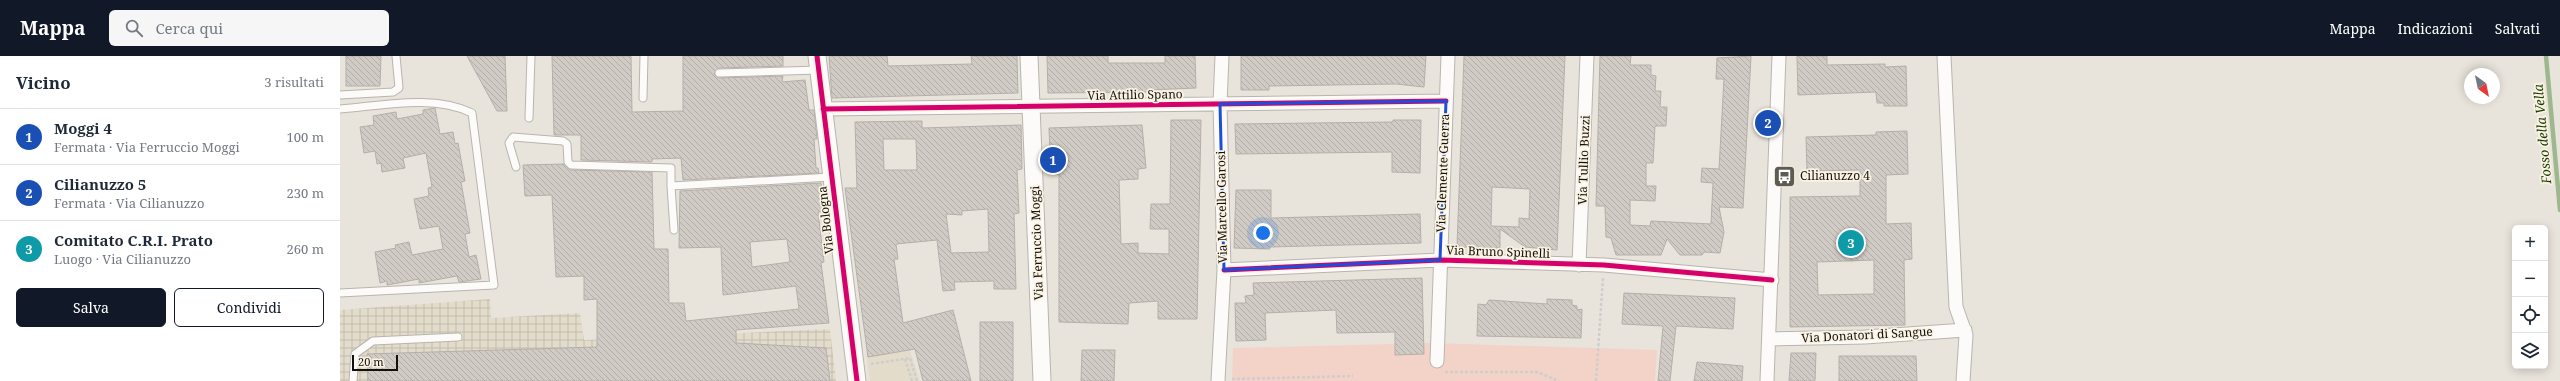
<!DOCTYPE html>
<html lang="it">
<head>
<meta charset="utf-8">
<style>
  :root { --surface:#fff; --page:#f6f6f7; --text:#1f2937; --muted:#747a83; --line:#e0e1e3; --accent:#111827 }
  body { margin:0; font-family:"Noto Serif",serif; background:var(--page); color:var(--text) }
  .controls { position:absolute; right:12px; bottom:12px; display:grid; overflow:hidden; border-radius:6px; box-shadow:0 2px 10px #0003 }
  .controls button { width:36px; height:36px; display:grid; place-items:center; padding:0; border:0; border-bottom:1px solid var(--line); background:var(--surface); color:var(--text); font:20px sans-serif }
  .compass { position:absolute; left:2124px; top:12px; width:36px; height:36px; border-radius:50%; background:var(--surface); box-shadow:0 2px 10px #0003; rotate:147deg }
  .scale { position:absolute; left:12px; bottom:10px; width:46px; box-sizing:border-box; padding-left:4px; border:2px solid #14110c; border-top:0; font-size:11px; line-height:14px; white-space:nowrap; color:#14110c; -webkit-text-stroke:3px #faf3e3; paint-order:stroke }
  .you { position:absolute; left:923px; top:177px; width:14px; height:14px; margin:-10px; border:3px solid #fff; border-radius:50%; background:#1a73e8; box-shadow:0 0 0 6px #1a73e833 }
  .badge { display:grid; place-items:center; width:26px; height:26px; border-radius:50%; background:var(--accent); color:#fff; font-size:13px; font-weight:700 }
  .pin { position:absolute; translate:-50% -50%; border:2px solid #fff; box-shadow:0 1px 4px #0006 }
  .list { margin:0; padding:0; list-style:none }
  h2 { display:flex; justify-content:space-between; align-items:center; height:52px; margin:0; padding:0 16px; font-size:17px }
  h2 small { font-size:13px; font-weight:400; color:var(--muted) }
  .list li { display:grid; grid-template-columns:26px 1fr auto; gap:12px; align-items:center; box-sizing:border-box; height:56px; padding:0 16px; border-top:1px solid var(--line) }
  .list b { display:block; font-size:15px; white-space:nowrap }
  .list p { margin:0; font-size:13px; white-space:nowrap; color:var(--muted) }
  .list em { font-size:13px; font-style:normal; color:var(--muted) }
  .actions { display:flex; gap:8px; padding:12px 16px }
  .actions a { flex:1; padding:9px 0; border:1px solid var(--accent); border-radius:6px; text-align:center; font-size:14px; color:var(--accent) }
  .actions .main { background:var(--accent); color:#fff }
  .icon { flex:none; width:22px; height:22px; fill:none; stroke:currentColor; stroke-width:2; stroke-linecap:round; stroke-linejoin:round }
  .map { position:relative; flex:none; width:2220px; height:325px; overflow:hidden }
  header { display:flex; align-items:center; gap:24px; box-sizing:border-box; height:56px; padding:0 20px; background:var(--accent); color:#fff }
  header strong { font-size:19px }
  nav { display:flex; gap:22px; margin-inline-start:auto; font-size:14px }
  .search { width:280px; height:36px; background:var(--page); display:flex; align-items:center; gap:10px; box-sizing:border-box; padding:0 14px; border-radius:6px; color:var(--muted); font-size:15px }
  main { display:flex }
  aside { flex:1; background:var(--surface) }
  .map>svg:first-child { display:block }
  .built { fill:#e3dccb }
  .industrial { fill:url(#industrial-grid) }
  .green { fill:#f3d3c7 }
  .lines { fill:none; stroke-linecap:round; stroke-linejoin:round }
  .stream { stroke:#9eb78f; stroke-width:4.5 }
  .building { fill:url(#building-back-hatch); stroke:#b4afaa; fill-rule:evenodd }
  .service-casing { stroke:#b8b5ae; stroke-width:9 }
  .minor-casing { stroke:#b8b5ae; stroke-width:15 }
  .tertiary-casing { stroke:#b8b5ae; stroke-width:19 }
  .path { stroke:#cfcecc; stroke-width:2.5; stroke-dasharray:3 2; stroke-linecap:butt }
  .service { stroke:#fcfbfa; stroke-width:7 }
  .minor { stroke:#fcfbfa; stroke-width:13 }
  .tertiary { stroke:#fcfbfa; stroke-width:17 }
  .cycleway-casing { stroke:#faf3e3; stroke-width:8 }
  .cycleway { stroke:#d6006c; stroke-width:5 }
  .marked { fill:none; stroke:#1d4ed8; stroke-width:3; stroke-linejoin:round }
  .labels { text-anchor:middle; stroke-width:3.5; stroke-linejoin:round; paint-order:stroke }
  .street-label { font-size:12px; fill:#14110c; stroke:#faf3e3 }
  .poi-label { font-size:12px; fill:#14110c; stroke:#faf3e3; text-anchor:start }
  .water-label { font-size:13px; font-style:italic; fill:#163900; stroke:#faf3e3 }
</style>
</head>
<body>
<header>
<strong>Mappa</strong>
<div class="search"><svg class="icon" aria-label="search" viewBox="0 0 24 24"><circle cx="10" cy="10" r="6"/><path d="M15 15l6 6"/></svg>Cerca qui</div>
<nav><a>Mappa</a><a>Indicazioni</a><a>Salvati</a></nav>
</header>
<main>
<aside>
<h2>Vicino<small>3 risultati</small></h2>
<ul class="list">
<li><span class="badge" style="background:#1a4fb4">1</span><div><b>Moggi 4</b><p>Fermata · Via Ferruccio Moggi</p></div><em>100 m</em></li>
<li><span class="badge" style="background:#1a4fb4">2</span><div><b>Cilianuzzo 5</b><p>Fermata · Via Cilianuzzo</p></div><em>230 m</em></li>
<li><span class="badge" style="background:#0f9aa8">3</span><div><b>Comitato C.R.I. Prato</b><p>Luogo · Via Cilianuzzo</p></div><em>260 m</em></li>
</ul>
<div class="actions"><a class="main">Salva</a><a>Condividi</a></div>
</aside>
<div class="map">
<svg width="2220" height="325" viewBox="0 0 2220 325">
  <defs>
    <pattern id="industrial-grid" width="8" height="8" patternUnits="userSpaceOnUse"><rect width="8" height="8" fill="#e3dccb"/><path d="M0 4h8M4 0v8" fill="none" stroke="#c2bcad"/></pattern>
    <pattern id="building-back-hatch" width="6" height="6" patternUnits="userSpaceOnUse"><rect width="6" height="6" fill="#d0cbc5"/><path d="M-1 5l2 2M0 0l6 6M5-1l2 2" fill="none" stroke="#b2ada8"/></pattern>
  </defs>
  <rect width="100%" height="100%" fill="#e8e4db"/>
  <path class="built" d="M570 295 580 325H530L526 297Z"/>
  <path class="industrial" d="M150 243 151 262 240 257 244 284 490 273 496 325H0V254Z"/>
  <path class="green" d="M1092 287 1317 294 1315 325H892L893 292Z"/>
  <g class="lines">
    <path class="stream" d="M2206 0 2220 154"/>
  </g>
  <path class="building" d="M6 0H41L40 30H6Z
    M127 0H165L167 55H157Z
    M212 0H291L292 56 343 55V0H443V10L379 12 374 18 379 22 443 20 442 26 465 24 469 54H474L477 83H474L476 112H478L479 117 343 124 341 102 312 103V106L241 104V79H214Z
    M489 0H547L548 10 632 8 631 0H677L678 37 492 42Z
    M707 0H768V7H825V0H855L856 32 808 34V36L708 37Z
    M901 0H1086L1084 31 1056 28 929 30V34H901Z
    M1124 0H1225L1217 194 1185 191 1160 173V192L1117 191ZM1152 131 1190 133 1189 163 1179 162V171L1151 170Z
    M1260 0H1291L1290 9H1311V19L1316 20 1315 35H1321L1320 51H1327L1326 70H1315L1313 107H1306V130H1316L1315 145 1290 144V169L1310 170 1311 165 1371 168 1373 127 1361 126 1362 112 1379 113 1384 23H1376L1377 2 1411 0 1403 152 1379 151 1384 176 1380 197 1364 196 1362 199H1340L1327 183 1321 199H1276L1271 182 1266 181 1265 150H1256Z
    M1457 0H1487V9L1545 8V11L1566 10 1567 50H1544V47H1537L1536 36 1458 39Z
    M95 52 100 78 113 76 115 88 118 87 125 125 121 126 130 177 125 178 129 201 136 199 141 223 119 226 117 220 79 227V223L47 229V225L40 227 35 196 56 192 55 189 69 186 72 199 103 193 99 170 80 173 74 143 89 140 88 132 92 131 86 97 63 102 65 112 42 116 41 107 37 108 35 95 24 97 20 71 34 69 33 60 56 56 57 63 83 58V54Z
    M831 64H861L857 263H818V245L789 247 788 268 719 266V118H711L709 72 802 69 806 112 798 113V123L779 124 781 188 798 187V197L829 198V173H810L811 148H830Z
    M1053 64H1081L1080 117 1052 116V96L896 98 895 68 1053 66Z
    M582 65V72L681 69 682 113 677 114 679 157 674 158 676 233H654V225L614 226 615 234 603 235 597 184 556 188 558 203H554L563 267 613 254 631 325H583L575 293 528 301 505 132H517L515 66ZM543 83H576L577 114H544ZM648 153 649 196 611 197 606 158 622 159V155Z
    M1567 75 1568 118 1546 119V168L1571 167 1572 203 1564 204 1565 269 1450 271V141L1520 140V114L1467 115 1466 81 1536 79V76ZM1534 204V238L1478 239 1477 206Z
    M224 108 231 114 312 116 314 193H328L329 247H344L346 265 459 253 456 230 383 239 381 191 339 192 340 135 481 127 485 155 478 156 484 206 481 207 489 267 396 274V287L486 292 490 325H28L27 298 257 291V243L244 244V220L216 221 212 139 185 140 183 109ZM447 183 450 206 412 211 410 186Z
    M896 134H931V162L1080 158 1081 187 930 191V193L894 192Z
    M1082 222 1084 298 1055 299V276L997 277 996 254 925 257 926 284 896 285 895 247H906L905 240 914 239 913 227Z
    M1284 237 1395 242 1393 273 1336 270 1330 325H1318L1323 270 1282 268Z
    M1207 243 1232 244V249L1237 250V254L1242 253 1241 282 1137 280 1138 248 1146 249 1149 244 1207 248Z
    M640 266H673V325H640Z
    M742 294H775L774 325H741Z
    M1451 297H1476L1475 325H1449Z
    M1499 300H1576L1577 325H1499Z
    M1357 306 1403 310 1402 325H1354Z"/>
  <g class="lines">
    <defs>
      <path id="service" d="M379 17 478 14
        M0 39 53 36 59 32 56 0
        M303 42 304 0
        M0 53C41 50 93 38 132 57L154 229 0 237
        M189 62 191 0
        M176 111 169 87 173 81 223 85 227 88 228 106 231 109 331 112V130L491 121
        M331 130 334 174
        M13 325 15 298 33 285 118 281"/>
      <path id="minor" d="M1604 0 1616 251 1626 279 1623 325
        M483 53 1106 45
        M1239 209 1247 0
        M884 214 1100 204 1264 209 1432 224
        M1430 283 1525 281 1625 274
        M1097 305 1108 0
        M878 325 884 214 880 48 882 0
        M1427 325 1439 0"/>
      <path id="tertiary" d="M477 0 517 325
        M689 0 702 325"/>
    </defs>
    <use href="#service" class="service-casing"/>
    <use href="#minor" class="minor-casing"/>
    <use href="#tertiary" class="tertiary-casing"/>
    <path class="path" d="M565 303 572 325
      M531 308 570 302 577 325
      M1105 316H1197L1219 325
      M892 323 1013 320
      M1256 325 1263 222"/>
    <use href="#service" class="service"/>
    <use href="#minor" class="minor"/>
    <use href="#tertiary" class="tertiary"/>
    <defs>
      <path id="cycleway" d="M477 0 517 325
        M483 53 1106 45
        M884 214 1100 204 1264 209 1432 224"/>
    </defs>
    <use href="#cycleway" class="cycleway-casing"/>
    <use href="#cycleway" class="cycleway"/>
  </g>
  <path class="marked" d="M1106 45 1100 204 884 214 880 48Z"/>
  <defs>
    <symbol id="bus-square" viewBox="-11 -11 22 22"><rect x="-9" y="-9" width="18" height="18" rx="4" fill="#5e5b54" stroke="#faf3e3"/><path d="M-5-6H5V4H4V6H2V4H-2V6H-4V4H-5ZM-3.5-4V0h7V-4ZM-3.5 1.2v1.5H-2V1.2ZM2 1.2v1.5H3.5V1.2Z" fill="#fff"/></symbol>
  </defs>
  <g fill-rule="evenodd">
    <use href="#bus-square" x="1432" y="108" width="25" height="25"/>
  </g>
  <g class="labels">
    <g class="street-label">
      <text transform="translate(795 39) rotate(-1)" y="4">Via Attilio Spano</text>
      <text transform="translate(1244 104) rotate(-88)" y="4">Via Tullio Buzzi</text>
      <text transform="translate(1103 117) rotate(-88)" y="4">Via Clemente Guerra</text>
      <text transform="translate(882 151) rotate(-91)" y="4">Via Marcello Garosi</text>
      <text transform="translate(486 164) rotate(-96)" y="4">Via Bologna</text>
      <text transform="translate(697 187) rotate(-92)" y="4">Via Ferruccio Moggi</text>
      <text transform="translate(1158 196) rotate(2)" y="4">Via Bruno Spinelli</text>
      <text transform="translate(1527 279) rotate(-3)" y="4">Via Donatori di Sangue</text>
    </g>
    <g class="poi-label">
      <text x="1460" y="124">Cilianuzzo 4</text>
    </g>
    <g class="water-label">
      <text transform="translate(2202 78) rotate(-95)" y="5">Fosso della Vella</text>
    </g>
  </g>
</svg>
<div class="controls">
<button>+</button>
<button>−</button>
<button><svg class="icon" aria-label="locate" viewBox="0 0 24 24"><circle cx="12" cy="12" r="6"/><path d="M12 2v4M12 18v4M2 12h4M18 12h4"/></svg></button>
<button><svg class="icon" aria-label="layers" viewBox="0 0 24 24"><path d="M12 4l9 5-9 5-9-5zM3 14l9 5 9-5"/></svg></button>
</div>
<svg class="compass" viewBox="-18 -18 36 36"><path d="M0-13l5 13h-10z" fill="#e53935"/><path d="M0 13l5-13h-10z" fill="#747a83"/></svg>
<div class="scale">20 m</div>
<div class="you"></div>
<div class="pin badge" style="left:713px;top:104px;background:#1a4fb4">1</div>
<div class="pin badge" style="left:1428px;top:67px;background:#1a4fb4">2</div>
<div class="pin badge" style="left:1511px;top:187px;background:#0f9aa8">3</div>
</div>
</main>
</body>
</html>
